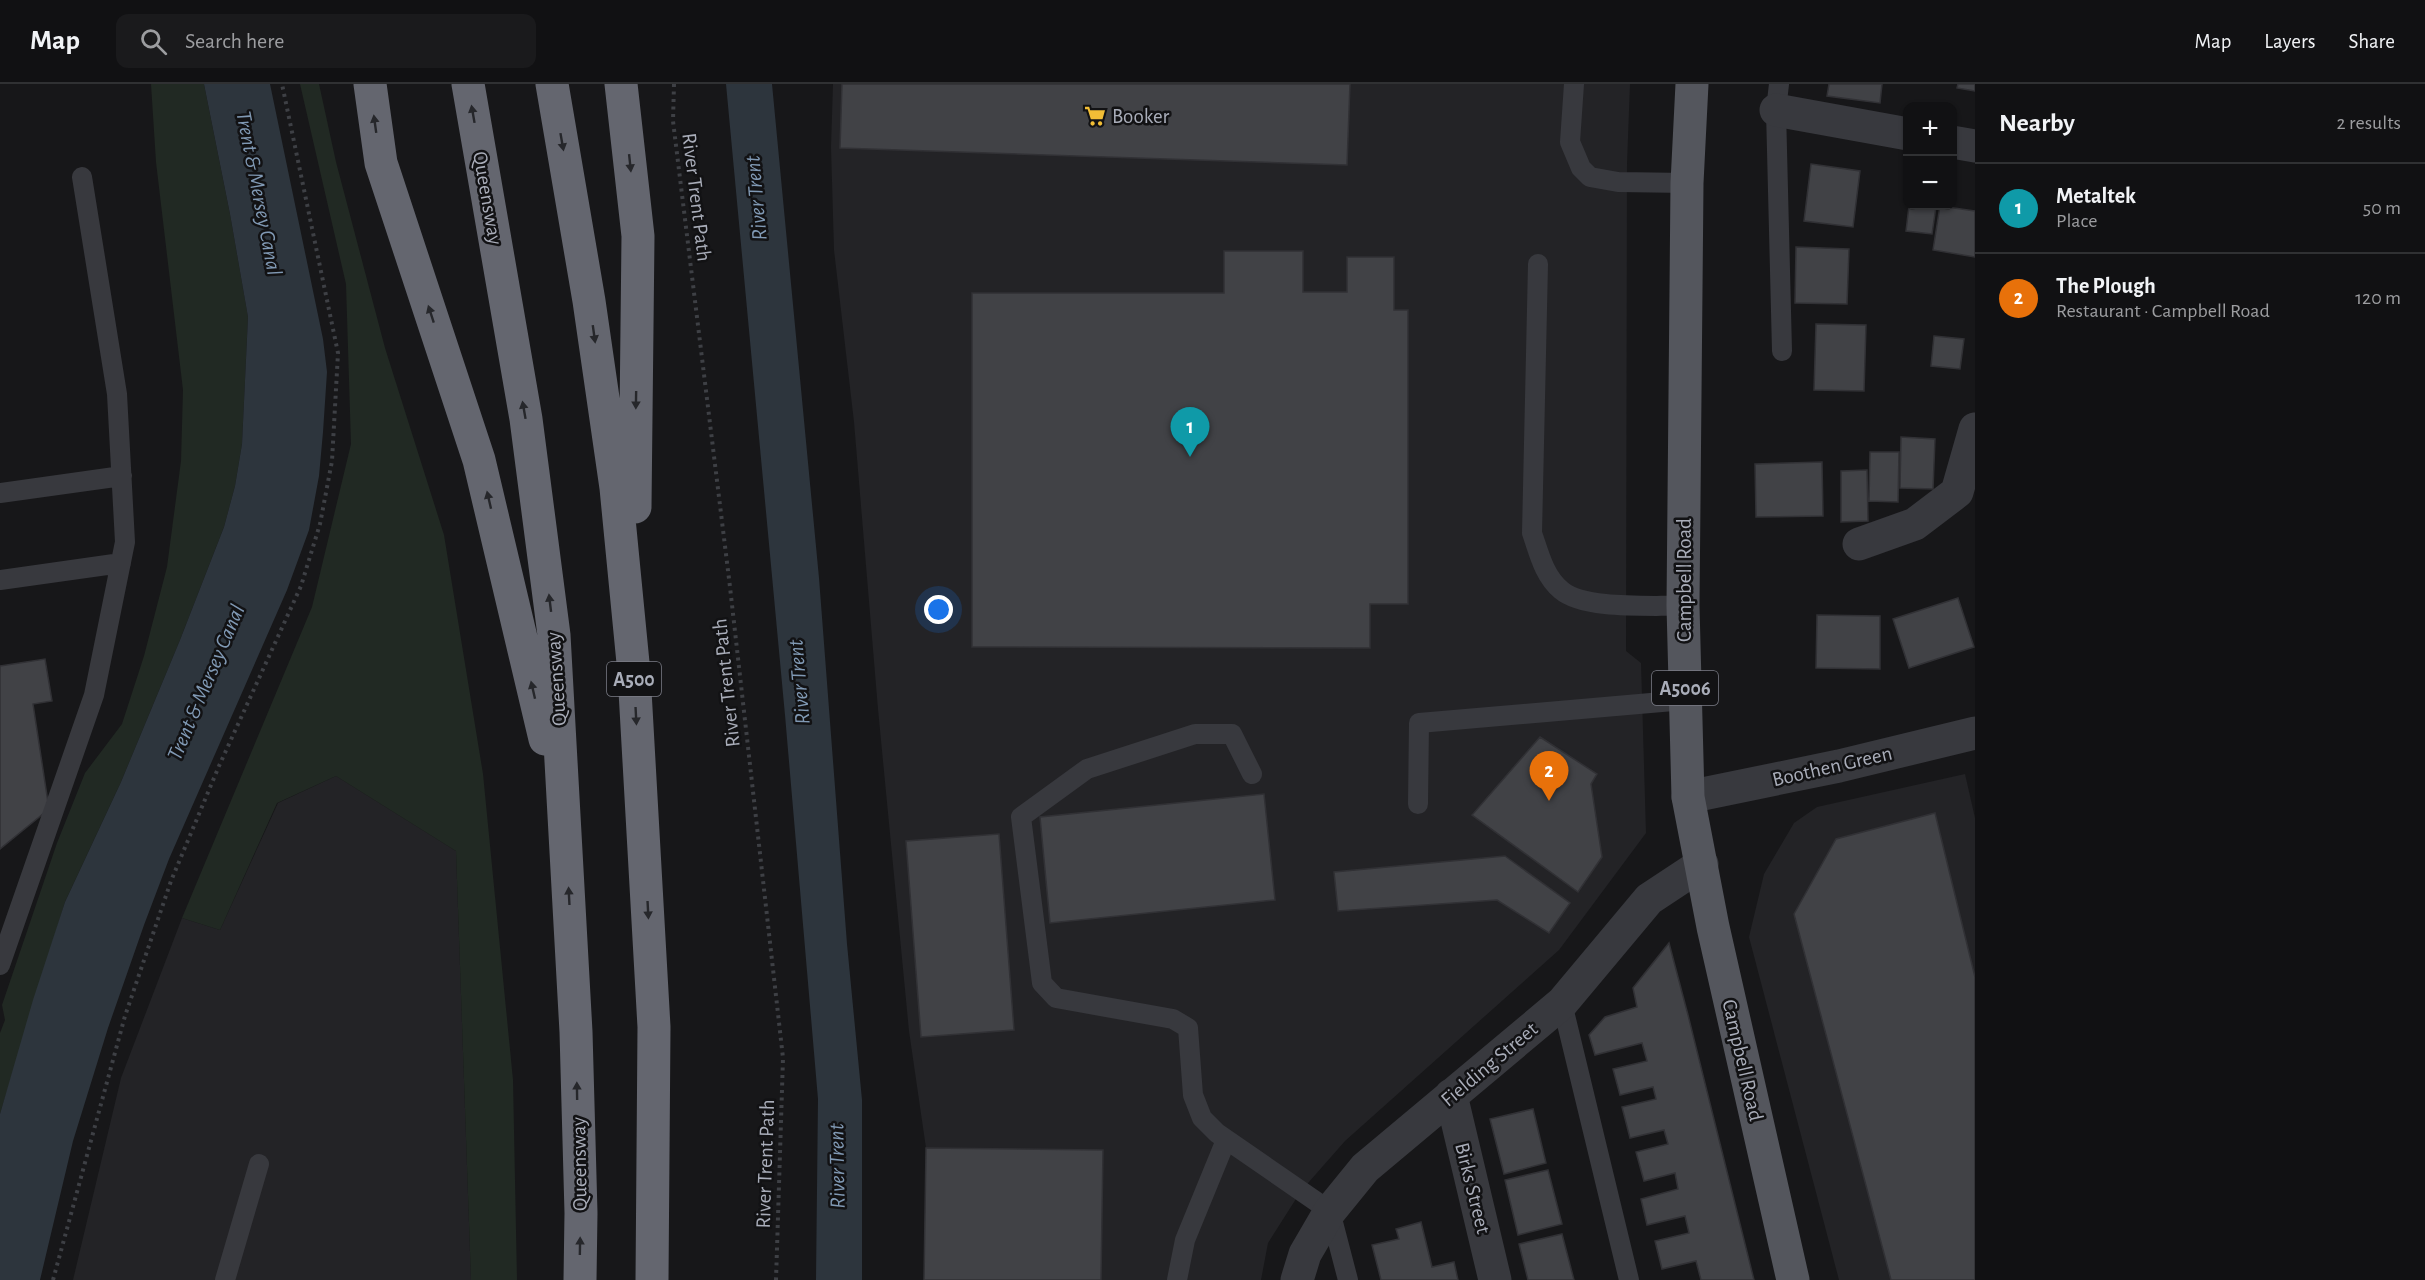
<!DOCTYPE html>
<html lang="en">
<head>
<meta charset="utf-8">
<style>
  :root { --surface:#111113; --page:#1a1a1c; --text:#f1f3f6; --muted:#9c9da0; --line:#303133; --accent:#f2be36 }
  body { margin:0; font-family:"Alegreya Sans",sans-serif; background:var(--page); color:var(--text) }
  .controls { position:absolute; right:18px; top:18px; display:grid; overflow:hidden; border-radius:12px; box-shadow:0 2px 4px #0004 }
  .controls button { width:54px; height:54px; display:grid; place-items:center; padding:0; border:0; border-bottom:2px solid var(--line); background:var(--surface); color:var(--text); font:30px sans-serif }
  .you { position:absolute; left:939px; top:526px; width:21px; height:21px; margin:-15px; border:4px solid #fff; border-radius:50%; background:#1a73e8; box-shadow:0 0 0 9px #1a73e833 }
  .badge { display:grid; place-items:center; width:39px; height:39px; border-radius:50%; background:var(--accent); color:#fff; font-size:20px; font-weight:700 }
  .pin { position:absolute; translate:-50% -50px; filter:drop-shadow(0 2px 3px #0008) }
  .pin::after { content:''; position:absolute; top:32px; width:21px; height:18px; background:inherit; clip-path:polygon(0 0,100% 0,50% 100%) }
  .list { margin:0; padding:0; list-style:none }
  h2 { display:flex; justify-content:space-between; align-items:center; height:78px; margin:0; padding:0 24px; font-size:26px }
  h2 small { font-size:20px; font-weight:400; color:var(--muted) }
  .list li { display:grid; grid-template-columns:39px 1fr auto; gap:18px; align-items:center; box-sizing:border-box; height:90px; padding:0 24px; border-top:2px solid var(--line) }
  .list b { display:block; font-size:22px; white-space:nowrap }
  .list p { margin:0; font-size:20px; white-space:nowrap; color:var(--muted) }
  .list em { font-size:20px; font-style:normal; color:var(--muted) }
  .icon { flex:none; width:33px; height:33px; fill:none; stroke:currentColor; stroke-width:2; stroke-linecap:round; stroke-linejoin:round }
  .map { position:relative; flex:none; width:1975px; height:1196px; overflow:hidden }
  header { display:flex; align-items:center; gap:36px; box-sizing:border-box; height:84px; padding:0 30px; background:var(--surface); border-bottom:2px solid var(--line) }
  header strong { font-size:28px }
  nav { display:flex; gap:33px; margin-inline-start:auto; font-size:21px }
  .search { width:420px; height:54px; background:var(--page); display:flex; align-items:center; gap:15px; box-sizing:border-box; padding:0 21px; border-radius:12px; color:var(--muted); font-size:22px }
  main { display:flex }
  aside { flex:1; background:var(--surface) }
  .map>svg:first-child { display:block }
  .built { fill:#232326 }
  .green { fill:#212923 }
  .water { fill:#2d353d }
  .building { fill:#414246; stroke:#313135; stroke-width:1.5 }
  .lines { fill:none; stroke-linecap:round; stroke-linejoin:round }
  .path { stroke:#3e4045; stroke-width:4; stroke-dasharray:3 4.5; stroke-linecap:butt }
  .lane { stroke:#38393e; stroke-width:20 }
  .street { stroke:#38393e; stroke-width:33 }
  .primary { stroke:#54565d; stroke-width:33 }
  .highway { stroke:#64666f; stroke-width:33 }
  .oneway { fill:#26272b }
  .labels { text-anchor:middle; stroke-width:5; stroke-linejoin:round; paint-order:stroke }
  .shield { fill:#121214; stroke:#7c7e88; stroke-width:1.5 }
  .shield-label { font-size:20px; font-weight:bold; fill:#a9adb9 }
  .poi-label { font-size:21px; fill:#a9adb9; stroke:#121214; text-anchor:start }
  .street-label { font-size:21px; fill:#a9adb9; stroke:#121214 }
  .water-label { font-size:22px; font-style:italic; fill:#8099b4; stroke:#121214 }
</style>
</head>
<body>
<header>
<strong>Map</strong>
<div class="search"><svg class="icon" aria-label="search" viewBox="0 0 24 24"><circle cx="10" cy="10" r="6"/><path d="M15 15l6 6"/></svg>Search here</div>
<nav><a>Map</a><a>Layers</a><a>Share</a></nav>
</header>
<main>
<div class="map">
<svg width="1975" height="1196" viewBox="0 0 1975 1196">
  <rect width="100%" height="100%" fill="#171719"/>
  <path class="built" d="M833 0H1630L1627 80 1626 567 1641 579 1646 749 1559 866 1345 1057 1301 1107 1268 1159 1261 1196H924L926 1064 909 947 878 625 854 338 834 166 831 63Z
    M1965 690 1975 734V1196H1839L1749 853 1764 790 1794 739 1817 723Z
    M336 692 456 767 471 1196H73L121 994 182 834 220 846 278 719Z"/>
  <path class="green" d="M151 0H204L230 130 248 233 242 360 235 402 224 443 180 556 121 698 65 818 0 1030V949L5 936 2 921 57 759 85 689 122 640 144 572 167 483 181 377 183 306 156 78Z
    M300 0H319L336 78 385 264 444 451 483 690 513 996 517 1196H471L456 767 336 692 277 719 220 846 182 834 312 523 351 360 346 200Z"/>
  <path class="water" d="M204 0H270L323 255 327 288 323 348 319 392 309 446 287 506 169 775 144 841 108 944 73 1057 40 1196H0V1030L33 916 65 818 121 698 180 556 224 443 235 402 242 360 248 233 230 130Z
    M726 0H772L819 494 847 860 862 1016V1196H816L818 1015 785 631Z"/>
  <path class="building" d="M842 0H1350L1347 81 840 64Z
    M1829 0H1882L1880 19 1827 12Z
    M1958 0H1975V7L1957 4Z
    M1811 80 1860 87 1853 143 1804 137Z
    M1909 122H1936L1932 150 1906 147Z
    M1940 122 1975 127V173L1933 166Z
    M1796 163 1849 165 1847 220 1795 219Z
    M1224 167H1303V208H1347V173H1394V226H1408V520H1370V564L972 563V209H1224Z
    M1816 240 1866 241 1864 307 1814 306Z
    M1934 252 1964 255 1960 285 1931 282Z
    M1901 353 1935 355 1933 405 1900 404Z
    M1870 368H1899L1898 418 1869 417Z
    M1822 378 1823 432 1756 433 1755 380Z
    M1867 386 1868 437 1841 438V387Z
    M1958 514 1974 563 1909 584 1893 535Z
    M1817 531 1880 532V585L1816 584Z
    M45 575 52 617 33 620 49 725 0 765V582Z
    M1540 653 1597 690 1591 700 1602 773 1578 808 1472 731Z
    M1264 710 1275 816 1050 839 1040 733Z
    M1935 729 1975 893V1196H1891L1794 830 1836 755Z
    M999 750 1014 946 921 953 906 757Z
    M1505 772 1570 819 1549 849 1497 816 1338 827 1334 788Z
    M1669 859 1688 931 1754 1196H1701L1696 1177 1662 1185 1655 1157 1689 1149 1685 1132 1647 1141 1641 1115 1678 1105 1675 1089 1644 1097 1636 1068 1668 1060 1664 1046 1630 1054 1622 1023 1656 1015 1653 1003 1620 1011 1613 985 1647 977 1642 959 1595 971 1589 951 1605 933 1637 923 1633 904Z
    M1533 1025 1546 1079 1504 1090 1490 1035Z
    M926 1064 1103 1066 1101 1196H924Z
    M1548 1086 1562 1140 1518 1151 1505 1096Z
    M1421 1138 1432 1183 1454 1178 1458 1196H1381L1372 1161 1399 1155 1396 1145Z
    M1562 1150 1574 1196H1528L1519 1160Z"/>
  <g class="lines">
    <path class="path" d="M674 0 673 37 730 503 783 974 776 1196
      M53 1196 125 932 171 797 219 682 301 502 320 440 332 377 338 269 282 0"/>
    <path class="lane" d="M1574 0 1570 58 1581 84 1590 93 1618 98 1687 99
      M1779 0 1776 26 1782 267
      M1538 180 1532 449C1539 469 1544 492 1561 506 1584 526 1651 521 1683 522
      M0 409 122 392
      M0 496 121 479
      M1252 690 1232 650H1195L1087 685 1021 733 1042 899 1056 914 1173 935 1188 944 1193 1011 1202 1034 1217 1049 1330 1127 1348 1196
      M1418 720 1419 639 1685 616
      M0 881 94 611 125 458 117 310 82 93
      M1562 919 1629 1196
      M225 1196 259 1080
      M1177 1196 1185 1156 1226 1056"/>
    <path class="street" d="M1776 26 1908 50
      M1952 58 1975 62
      M1859 460 1915 440 1957 408 1975 345
      M1688 713 1839 682 1975 649
      M1451 1011 1495 1196
      M1297 1196 1305 1170 1330 1127 1365 1084 1562 919 1649 815 1702 780"/>
    <path class="primary" d="M1692 0 1687 99 1683 522 1688 713 1713 843 1793 1196"/>
    <path class="highway" d="M370 0 381 79 479 376 545 655
      M468 0 526 335 554 551 576 948 581 1129 580 1196
      M552 0 589 217 616 404 634 589 654 943 652 1196
      M621 0 638 152 635 423"/>
  </g>
  <defs><path id="oneway-solid" d="M-6-.8H1V-3.2L6.5 0L1 3.2V.8H-6Z" transform="scale(1.5)"/></defs>
  <g class="oneway">
    <use href="#oneway-solid" transform="translate(473 30) rotate(-100)"/>
    <use href="#oneway-solid" transform="translate(375 40) rotate(-98)"/>
    <use href="#oneway-solid" transform="translate(562 58) rotate(80)"/>
    <use href="#oneway-solid" transform="translate(630 79) rotate(84)"/>
    <use href="#oneway-solid" transform="translate(431 230) rotate(-108)"/>
    <use href="#oneway-solid" transform="translate(594 250) rotate(82)"/>
    <use href="#oneway-solid" transform="translate(636 316) rotate(91)"/>
    <use href="#oneway-solid" transform="translate(524 326) rotate(-100)"/>
    <use href="#oneway-solid" transform="translate(489 416) rotate(-103)"/>
    <use href="#oneway-solid" transform="translate(550 519) rotate(-97)"/>
    <use href="#oneway-solid" transform="translate(533 606) rotate(-103)"/>
    <use href="#oneway-solid" transform="translate(636 632) rotate(87)"/>
    <use href="#oneway-solid" transform="translate(569 812) rotate(-93)"/>
    <use href="#oneway-solid" transform="translate(648 826) rotate(87)"/>
    <use href="#oneway-solid" transform="translate(577 1007) rotate(-91)"/>
    <use href="#oneway-solid" transform="translate(580 1162) rotate(-89)"/>
  </g>
  <defs>
    <symbol id="supermarket-bare" viewBox="-9 -9 18 18"><path d="M-6-5.5h2.5l.6 2H6L4.5 2H-2.5L-4.4-4H-6ZM-1.5 3.2a1.3 1.3 0 1 0 .1 0ZM3 3.2a1.3 1.3 0 1 0 .1 0Z" fill="#f2be36" stroke="#121214" stroke-width="2.5" paint-order="stroke"/></symbol>
  </defs>
  <g fill-rule="evenodd">
    <use href="#supermarket-bare" x="1080" y="17" width="30" height="30"/>
  </g>
  <g class="labels">
    <g class="shield">
      <rect x="607" y="578" width="54" height="34" rx="4.5"/>
      <rect x="1652" y="587" width="66" height="34" rx="4.5"/>
    </g>
    <g class="shield-label">
      <text x="634" y="602">A500</text>
      <text x="1685" y="611">A5006</text>
    </g>
    <g class="poi-label">
      <text x="1112" y="39">Booker</text>
    </g>
    <g class="street-label">
      <text transform="translate(697 113) rotate(83)" y="7">River Trent Path</text>
      <text transform="translate(488 114) rotate(80)" y="7">Queensway</text>
      <text transform="translate(1684 496) rotate(-90)" y="7">Campbell Road</text>
      <text transform="translate(556 595) rotate(-94)" y="7">Queensway</text>
      <text transform="translate(726 599) rotate(-96)" y="7">River Trent Path</text>
      <text transform="translate(1832 682) rotate(-13)" y="7">Boothen Green</text>
      <text transform="translate(1743 976) rotate(77)" y="7">Campbell Road</text>
      <text transform="translate(1489 980) rotate(-40)" y="7">Fielding Street</text>
      <text transform="translate(579 1080) rotate(-91)" y="7">Queensway</text>
      <text transform="translate(765 1080) rotate(-88)" y="7">River Trent Path</text>
      <text transform="translate(1473 1104) rotate(76)" y="7">Birks Street</text>
    </g>
    <g class="water-label">
      <text transform="translate(260 109) rotate(79)" y="8">Trent &amp; Mersey Canal</text>
      <text transform="translate(755 114) rotate(-95)" y="8">River Trent</text>
      <text transform="translate(205 598) rotate(-67)" y="8">Trent &amp; Mersey Canal</text>
      <text transform="translate(798 598) rotate(-95)" y="8">River Trent</text>
      <text transform="translate(836 1082) rotate(-91)" y="8">River Trent</text>
    </g>
  </g>
</svg>
<div class="controls">
<button>+</button>
<button>−</button>
</div>
<div class="you"></div>
<div class="pin badge" style="left:1190px;top:373px;background:#0f9aa8">1</div>
<div class="pin badge" style="left:1549px;top:717px;background:#e8710a">2</div>
</div>
<aside>
<h2>Nearby<small>2 results</small></h2>
<ul class="list">
<li><span class="badge" style="background:#0f9aa8">1</span><div><b>Metaltek</b><p>Place</p></div><em>50 m</em></li>
<li><span class="badge" style="background:#e8710a">2</span><div><b>The Plough</b><p>Restaurant · Campbell Road</p></div><em>120 m</em></li>
</ul>
</aside>
</main>
</body>
</html>
